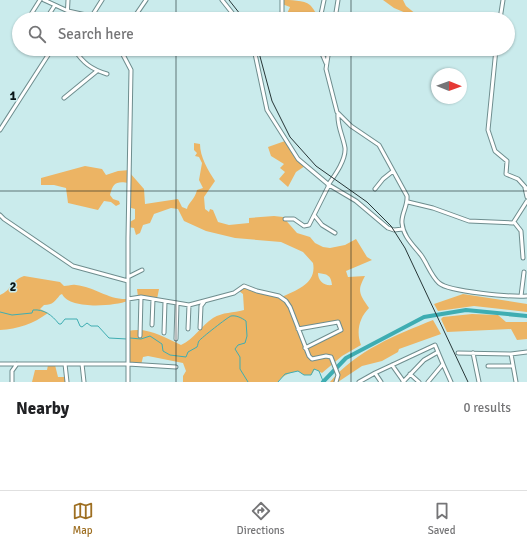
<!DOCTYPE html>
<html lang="en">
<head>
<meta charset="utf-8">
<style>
  :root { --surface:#fff; --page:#f6f6f6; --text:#202124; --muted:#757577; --line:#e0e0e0; --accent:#9e6f22 }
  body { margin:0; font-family:Signika,sans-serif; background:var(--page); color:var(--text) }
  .compass { position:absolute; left:431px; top:68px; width:36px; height:36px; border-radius:50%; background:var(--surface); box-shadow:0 1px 3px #0004; rotate:91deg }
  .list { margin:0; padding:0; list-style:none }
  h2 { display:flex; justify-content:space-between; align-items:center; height:52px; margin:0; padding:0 16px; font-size:17px }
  h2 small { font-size:13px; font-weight:400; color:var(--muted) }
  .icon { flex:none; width:22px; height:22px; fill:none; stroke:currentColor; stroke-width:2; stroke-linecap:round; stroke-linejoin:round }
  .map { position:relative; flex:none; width:527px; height:382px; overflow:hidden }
  .search { position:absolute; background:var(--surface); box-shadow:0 1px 3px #0004; left:12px; right:12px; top:12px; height:44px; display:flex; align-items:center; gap:10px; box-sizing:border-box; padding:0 14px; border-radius:22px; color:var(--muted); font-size:15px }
  .sheet { height:108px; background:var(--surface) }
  nav { display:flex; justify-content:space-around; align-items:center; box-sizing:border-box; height:56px; border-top:1px solid var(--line); background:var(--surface); font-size:11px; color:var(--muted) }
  nav a { display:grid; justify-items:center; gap:2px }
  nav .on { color:var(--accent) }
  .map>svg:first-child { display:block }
  .green { fill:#ecb464; fill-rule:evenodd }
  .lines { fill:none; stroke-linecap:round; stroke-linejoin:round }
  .stream { stroke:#3eadb2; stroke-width:1 }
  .river { stroke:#3eadb2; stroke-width:4 }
  .minor-casing { stroke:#6e8d8e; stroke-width:5 }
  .minor { stroke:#fff; stroke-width:3 }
  .rail { stroke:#273637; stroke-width:1 }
  .grid { fill:none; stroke:#091516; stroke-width:1; stroke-opacity:0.55 }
  .grid-label { font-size:13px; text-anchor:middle; font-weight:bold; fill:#091516; stroke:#caebec; stroke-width:3; stroke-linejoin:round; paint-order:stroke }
</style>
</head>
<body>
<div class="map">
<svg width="527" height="382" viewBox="0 0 527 382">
  <rect width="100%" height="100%" fill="#caebec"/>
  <path class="green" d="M282 0C290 0 304 0 310 5 315 10 313 11 320 16V19H282L281 16H286L290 7 282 4Z
    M383 0H403L406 6 422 19H408L406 13 394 8Z
    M285 141 305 166 296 172 288 187 279 179 285 172 280 168 284 164 271 156 268 147Z
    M194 143 200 144C200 157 208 170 215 181L204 197 205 209 209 212 210 209 213 210 218 222 229 225 249 223V218L274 216 283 217 297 233 310 237 315 243 323 247 330 248 345 245 356 239 367 257 372 260 346 271 348 277 365 276C357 291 359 293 369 308 359 318 356 332 361 345L342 356 322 373 315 369 311 375H304L298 371C289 373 283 375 278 382H183V376L186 371 183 363 148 356 143 357 141 365 128 364V331C149 327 163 337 181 345 194 339 201 326 213 318 223 312 233 313 244 310L243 294 239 291 242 287 282 297C297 290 317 283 313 263L303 252 281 242 235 238 206 231 184 221 178 209 171 208 154 214 150 223 143 225 140 233 136 235 134 228 128 227V223L135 219V209L128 207 129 183C116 181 113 183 110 195L113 199 119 201 120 204 116 206 111 202 104 201 98 210 68 203 66 188 54 185H41V178L85 166 102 169 106 175 118 171 130 170V173L144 189 145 204 178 199 182 207 187 209C188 203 195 199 197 190L203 188 199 180 202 163 199 157 195 156 197 153 194 150ZM318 273C327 274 331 275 332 285 324 286 318 281 318 273ZM338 322 340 331 305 347 298 329Z
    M24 276 60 282 64 286C68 286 72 284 76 285 95 287 108 300 128 299V301C114 306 70 310 62 294L60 295C55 301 53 305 44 305L40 309 48 313C33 324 18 329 0 330V295C12 290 10 281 24 276Z
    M137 289H159L157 299 138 297Z
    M463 294 527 304V312L474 306 438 311 434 304Z
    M472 314 498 315 506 322H527V339L517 340 511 329 447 332 441 319 443 317Z
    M433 320 441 334 399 349 398 352 382 361 362 366 338 382H330C357 350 396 335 433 320Z
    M48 365H55L58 377H66V382H32L35 370H47Z"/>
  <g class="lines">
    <path class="stream" d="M0 312 12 315 32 313 33 310C44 309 52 315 59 324H61L65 319H77L80 326 82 327 87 323 91 326H98L109 338 127 339
      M130 338 141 339 150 336 162 344 163 351 170 355 186 357 188 352 197 347C198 345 198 342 199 341 201 338 228 317 231 316 236 315 242 318 246 321L247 336 245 343 238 345 235 349 240 357V369L248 382
      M278 382 285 374 298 371 304 375H311L314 369 319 371 323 381"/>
    <path class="river" d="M323 382 346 358 424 317 466 310 527 316"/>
    <defs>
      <path id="minor" d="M44 0 68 11 86 15 88 19
        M222 0 237 19
        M336 13 351 19
        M28 19 40 0
        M46 19 55 5
        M67 19 68 0
        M90 19 102 0
        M133 19 146 0
        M282 19V0
        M320 19 324 0
        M335 19 338 0
        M500 19 503 0
        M74 49C83 63 91 69 107 74
        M120 49 131 70 128 238V382
        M254 49 267 110 298 159 329 185 356 201 388 228 394 230 403 229
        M320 49 326 63
        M329 49 326 69 337 112 351 126 379 145 407 196C408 206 401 214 402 223 403 236 413 245 421 255 427 263 431 276 439 283 449 292 512 297 527 296
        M496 49 488 130 495 151 507 161 506 174 518 179 527 189
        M64 98 97 71
        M0 130 52 49
        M328 185C335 175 346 160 345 148 343 136 337 126 338 114
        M525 188 527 197
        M375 189 383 179 393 171
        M408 202 433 208 469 221 513 223 527 201
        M0 215 4 219 73 266 128 281
        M314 215 322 225 335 233
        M285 219H294L304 226 309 225 329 185
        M514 222 521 231 523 258
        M128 277 142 270
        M521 296 524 272
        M128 299 141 297 189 305 234 293 244 286 257 291 279 296 286 301 290 307 309 356 312 359 326 356 331 357 338 375 336 382
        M152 325 153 299
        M200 328 201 306 204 302
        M188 329 189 305
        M298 329 338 322 341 330 305 348
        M164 333 165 302
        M140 336 141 297
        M176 339 177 304
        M458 353 511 354 527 352
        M473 353 479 382
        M511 354 516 382
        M0 364H128L176 367
        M65 364 67 382
        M82 364 84 382
        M443 364 451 382
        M392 365 404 382
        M488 366H512
        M375 373 435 345 443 364 428 382
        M410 374 419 382
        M12 382V371L17 364
        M359 382 375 373 381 382
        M403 382 424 360 438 352"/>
    </defs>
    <use href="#minor" class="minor-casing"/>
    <use href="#minor" class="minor"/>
    <path class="rail" d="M229 0 244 19
      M258 49 272 101 290 137 316 166 367 202 391 226 405 248 468 382"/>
  </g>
  <path class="grid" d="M176 0V19M351 0V19M176 49V382M351 49V382M0 191H527"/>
  <g class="grid-label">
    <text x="13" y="100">1</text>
    <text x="13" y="291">2</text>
  </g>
</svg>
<svg class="compass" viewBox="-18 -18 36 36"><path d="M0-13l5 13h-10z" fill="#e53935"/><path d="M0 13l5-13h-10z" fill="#757577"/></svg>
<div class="search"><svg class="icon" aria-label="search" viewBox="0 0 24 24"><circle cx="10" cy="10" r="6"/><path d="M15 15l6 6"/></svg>Search here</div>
</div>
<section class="sheet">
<h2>Nearby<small>0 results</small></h2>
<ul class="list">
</ul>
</section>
<nav>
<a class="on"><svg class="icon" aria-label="map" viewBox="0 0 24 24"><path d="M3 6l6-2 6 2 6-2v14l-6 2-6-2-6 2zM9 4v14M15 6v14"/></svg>Map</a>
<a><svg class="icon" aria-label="directions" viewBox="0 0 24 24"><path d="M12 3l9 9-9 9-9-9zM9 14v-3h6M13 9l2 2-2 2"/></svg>Directions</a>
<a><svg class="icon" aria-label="saved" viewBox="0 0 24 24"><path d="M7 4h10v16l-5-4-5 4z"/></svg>Saved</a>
</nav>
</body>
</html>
